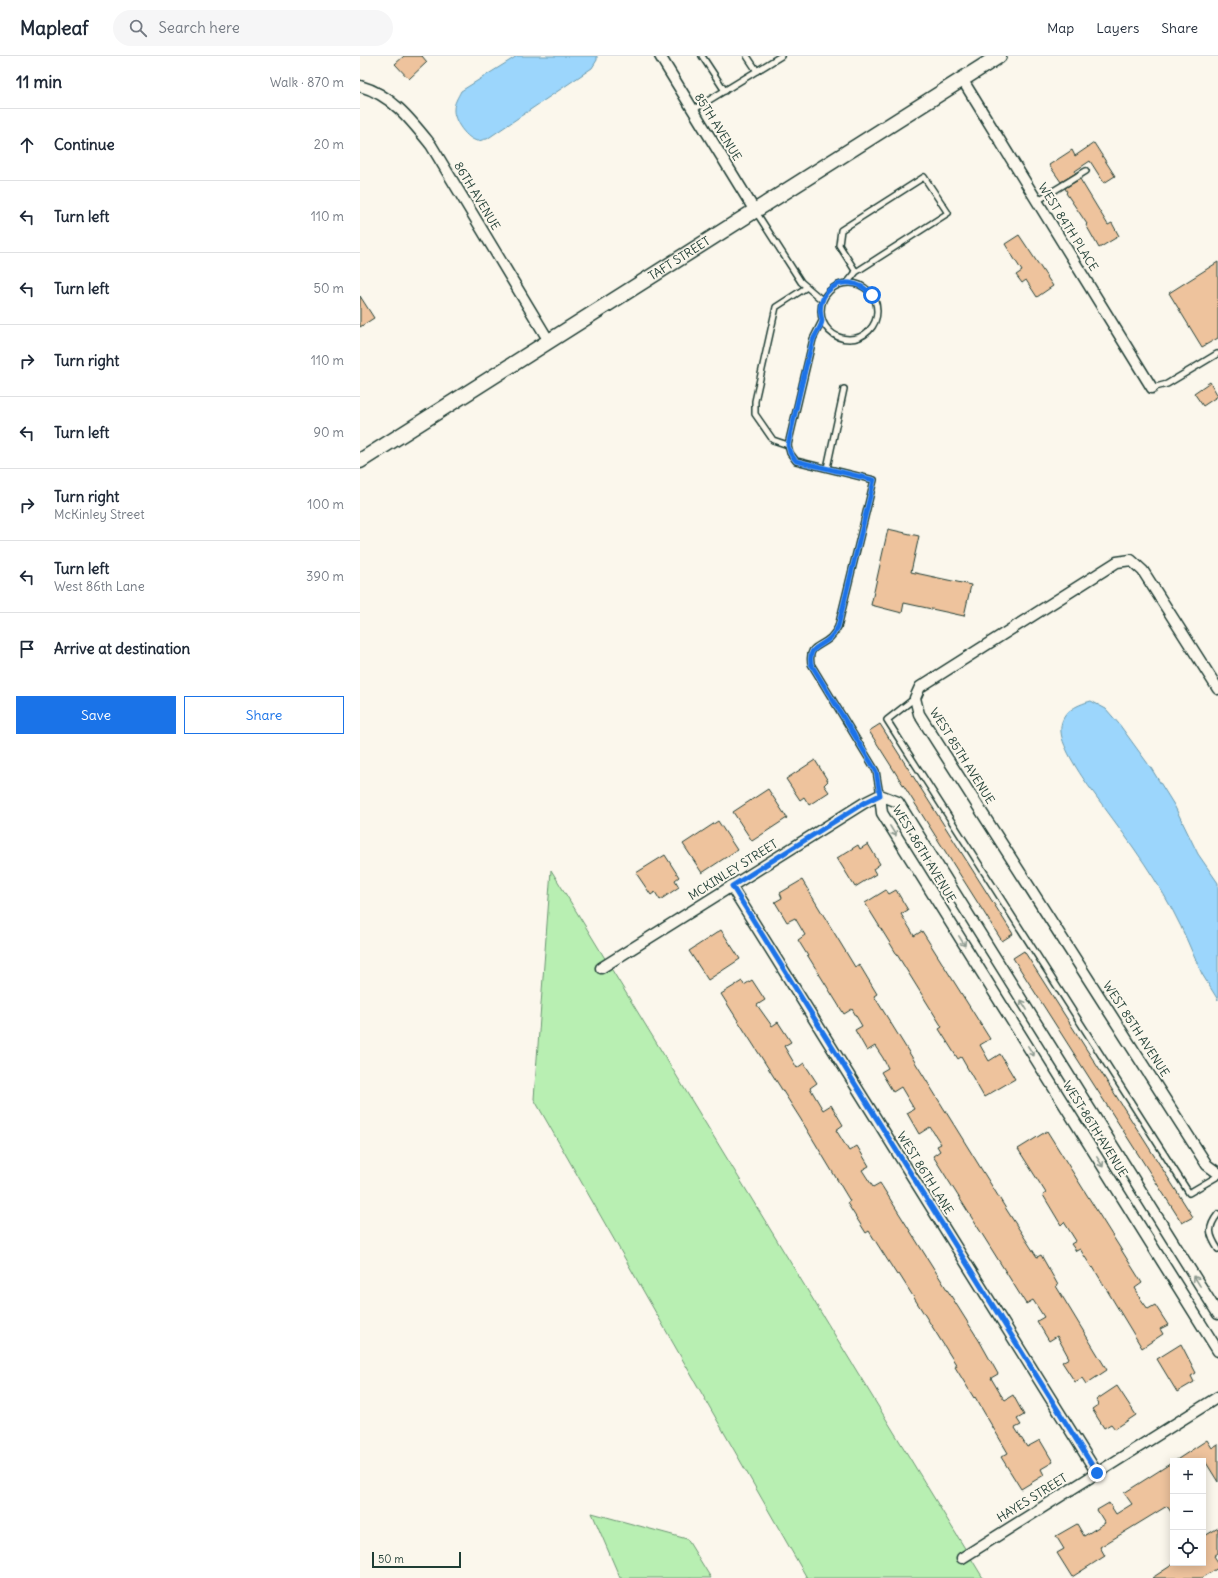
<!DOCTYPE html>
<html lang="en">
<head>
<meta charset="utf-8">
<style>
  :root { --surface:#fff; --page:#f6f6f7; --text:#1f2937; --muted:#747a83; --line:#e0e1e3; --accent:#1a73e8 }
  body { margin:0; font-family:Delius,sans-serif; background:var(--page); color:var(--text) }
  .controls { position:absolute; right:12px; bottom:12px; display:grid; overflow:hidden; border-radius:0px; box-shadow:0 2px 10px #0003 }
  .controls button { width:36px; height:36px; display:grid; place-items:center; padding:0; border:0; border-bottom:1px solid var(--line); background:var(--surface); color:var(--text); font:20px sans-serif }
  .scale { position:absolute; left:12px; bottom:10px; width:89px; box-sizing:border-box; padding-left:4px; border:2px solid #1f3d34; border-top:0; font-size:11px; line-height:14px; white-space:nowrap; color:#1f3d34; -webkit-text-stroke:3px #fbf7ec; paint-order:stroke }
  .stop { position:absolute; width:12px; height:12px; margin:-9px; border:3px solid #1a73e8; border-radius:50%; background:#fff }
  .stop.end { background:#1a73e8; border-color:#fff; box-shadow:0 1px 4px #0008 }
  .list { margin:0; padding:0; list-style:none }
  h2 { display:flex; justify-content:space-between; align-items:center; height:52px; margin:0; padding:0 16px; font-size:17px }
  h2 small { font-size:13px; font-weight:400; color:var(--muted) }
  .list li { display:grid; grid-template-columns:26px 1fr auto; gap:12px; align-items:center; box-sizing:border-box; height:72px; padding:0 16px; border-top:1px solid var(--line) }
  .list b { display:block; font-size:15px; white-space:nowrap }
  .list p { margin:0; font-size:13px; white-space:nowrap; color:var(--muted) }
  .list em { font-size:13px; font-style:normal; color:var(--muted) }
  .actions { display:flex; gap:8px; padding:12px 16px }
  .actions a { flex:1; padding:9px 0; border:1px solid var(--accent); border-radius:0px; text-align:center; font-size:14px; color:var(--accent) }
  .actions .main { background:var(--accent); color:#fff }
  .icon { flex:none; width:22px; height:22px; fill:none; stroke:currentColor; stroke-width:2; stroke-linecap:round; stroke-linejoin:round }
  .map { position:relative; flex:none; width:858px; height:1522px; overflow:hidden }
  header { display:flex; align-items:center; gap:24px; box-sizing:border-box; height:56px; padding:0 20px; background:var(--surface); border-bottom:1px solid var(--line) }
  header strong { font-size:19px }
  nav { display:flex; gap:22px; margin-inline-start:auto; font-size:14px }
  .search { width:280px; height:36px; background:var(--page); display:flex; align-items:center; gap:10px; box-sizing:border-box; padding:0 14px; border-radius:22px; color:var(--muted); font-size:15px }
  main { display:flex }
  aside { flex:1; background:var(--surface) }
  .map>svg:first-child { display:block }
  .green { fill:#b8efb2; stroke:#6c9673 }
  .water { fill:#9cd6fc; stroke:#6a99ac }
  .building { fill:#eec39d; stroke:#1f3d34 }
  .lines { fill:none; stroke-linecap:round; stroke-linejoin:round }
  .service-casing { stroke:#1f3d34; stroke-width:8 }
  .minor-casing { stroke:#1f3d34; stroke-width:13 }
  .secondary-casing { stroke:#1f3d34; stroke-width:17 }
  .service { stroke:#fbf7ec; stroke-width:5 }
  .minor { stroke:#fbf7ec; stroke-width:10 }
  .secondary { stroke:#fbf7ec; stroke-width:14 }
  .oneway { stroke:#8d9a90 }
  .route { stroke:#1a73e8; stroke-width:5 }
  .labels { text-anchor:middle; stroke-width:4; stroke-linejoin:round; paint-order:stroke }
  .street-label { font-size:12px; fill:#1f3d34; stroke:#fbf7ec }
</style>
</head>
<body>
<header>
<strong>Mapleaf</strong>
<div class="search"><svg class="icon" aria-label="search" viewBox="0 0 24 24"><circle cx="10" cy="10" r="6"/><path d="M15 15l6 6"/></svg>Search here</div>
<nav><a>Map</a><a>Layers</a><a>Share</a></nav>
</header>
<main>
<aside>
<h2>11 min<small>Walk · 870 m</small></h2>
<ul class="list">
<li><svg class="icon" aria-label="ahead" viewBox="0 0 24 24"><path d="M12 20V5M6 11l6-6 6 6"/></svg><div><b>Continue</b></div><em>20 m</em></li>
<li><svg class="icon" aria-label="left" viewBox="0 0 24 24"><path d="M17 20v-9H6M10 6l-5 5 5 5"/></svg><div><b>Turn left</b></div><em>110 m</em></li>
<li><svg class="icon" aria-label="left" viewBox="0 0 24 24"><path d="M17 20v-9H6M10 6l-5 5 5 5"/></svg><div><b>Turn left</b></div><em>50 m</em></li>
<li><svg class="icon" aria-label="right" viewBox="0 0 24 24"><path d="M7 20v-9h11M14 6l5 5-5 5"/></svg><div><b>Turn right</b></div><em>110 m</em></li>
<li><svg class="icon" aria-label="left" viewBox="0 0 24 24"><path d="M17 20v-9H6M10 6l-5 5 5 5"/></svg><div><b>Turn left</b></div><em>90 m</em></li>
<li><svg class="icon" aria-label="right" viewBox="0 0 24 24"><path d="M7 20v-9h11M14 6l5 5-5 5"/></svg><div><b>Turn right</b><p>McKinley Street</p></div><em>100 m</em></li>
<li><svg class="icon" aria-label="left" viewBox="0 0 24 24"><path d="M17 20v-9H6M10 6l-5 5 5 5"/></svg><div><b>Turn left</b><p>West 86th Lane</p></div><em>390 m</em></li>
<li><svg class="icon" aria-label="arrive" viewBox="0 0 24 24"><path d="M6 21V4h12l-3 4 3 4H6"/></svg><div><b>Arrive at destination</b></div></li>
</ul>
<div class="actions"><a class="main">Save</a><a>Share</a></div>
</aside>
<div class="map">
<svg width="858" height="1522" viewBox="0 0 858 1522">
  <rect width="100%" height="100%" fill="#fbf7ec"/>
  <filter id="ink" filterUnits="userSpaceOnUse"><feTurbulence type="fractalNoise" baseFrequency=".025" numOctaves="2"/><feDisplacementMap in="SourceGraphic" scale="8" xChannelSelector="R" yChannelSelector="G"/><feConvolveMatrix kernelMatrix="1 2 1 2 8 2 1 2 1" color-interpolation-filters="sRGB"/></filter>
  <g filter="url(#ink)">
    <path class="green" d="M191 814 623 1522H447L174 1043Z
      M232 1457 327 1483 351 1522H260Z"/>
    <path class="water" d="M157 0H237V4L232 12 127 83C124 83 120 85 118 85 107 84 93 64 94 53 94 47 98 41 101 35Z
      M731 645 746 653 759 668 791 712 814 749 838 798 858 827V944C853 935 847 927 842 918 832 897 824 875 813 855 789 810 760 773 730 732 721 720 702 691 701 676 699 657 716 649 731 645Z"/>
    <path class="building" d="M44 0H62L67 6 49 23 35 8Z
      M734 87 755 120 744 127 730 105 715 115 716 117 701 126 689 109 712 94 715 100Z
      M720 123 748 169 752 167 759 180 739 192 726 169 727 168 706 137 707 136 705 132Z
      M659 179 693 230 677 241 666 224 662 227 656 219 662 215 645 188Z
      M858 206V282L842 291 809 237Z
      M0 240 14 262 0 271Z
      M850 326 858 340 843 350 834 337Z
      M528 473 559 480 551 516 611 529 604 560 544 547 542 557 511 549Z
      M520 668 653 878 642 885 509 675Z
      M455 704 468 725 464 729 469 736 449 749 444 741 440 744 426 723Z
      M408 733 427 762 392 785 373 756Z
      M358 765 377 794 342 817 323 788Z
      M508 788 520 808 513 813 516 818 495 831 477 802 498 789 500 793Z
      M305 799 319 821 315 824 319 831 300 844 295 836 291 839 276 817Z
      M442 824 495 911 499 908 517 938 514 940 648 1156 677 1201 681 1199 698 1229 696 1230 747 1314 726 1328 722 1322 715 1326 702 1306 709 1302 697 1280 689 1285 677 1265 684 1261 673 1244 666 1248 573 1100 580 1095 577 1090 581 1088 570 1071 559 1078 547 1057 554 1053 541 1031 533 1036 521 1016 528 1012 523 1002 515 990 507 995 495 974 502 970 492 953 484 958 466 929 438 884 445 879 435 862 427 866 415 846 422 842 420 837Z
      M526 834 529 838 536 834 548 854 541 858 552 876 554 880 562 875 630 983 620 989 629 1005 640 998 655 1023 624 1041 601 1001 598 1003 579 973 582 971 505 847Z
      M361 874 380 903 348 924 329 895Z
      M664 895 833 1161 822 1167 653 902Z
      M392 924 405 944 397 949 412 970 418 966 431 986 424 990 437 1012 444 1007 457 1027 450 1032 463 1054 471 1049 483 1069 476 1074 489 1095 497 1090 509 1110 502 1114 513 1131 520 1127 620 1286 638 1318 631 1322 641 1339 645 1344 653 1339 664 1359 657 1363 661 1369 655 1372 667 1391 680 1384 693 1406 681 1413 684 1419 661 1433 641 1401 648 1397 615 1341 614 1342 595 1311 597 1310 539 1218 537 1219 509 1175 506 1177 487 1147 490 1145 440 1062 361 938 382 925 384 929Z
      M687 1075 782 1227 775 1232 778 1237 777 1238 788 1253 795 1249 808 1269 800 1273 803 1278 782 1292 733 1211 732 1212 720 1193 716 1195 711 1188 716 1185 704 1166 701 1169 683 1139 686 1137 658 1093Z
      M821 1288 836 1317 831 1320 834 1326 817 1336 797 1303Z
      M757 1330 776 1359 755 1373 751 1368 744 1372 732 1353 739 1348 736 1344Z
      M847 1384 852 1392 858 1388V1426L845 1405H815Z
      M813 1406V1459L807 1450 740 1491 745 1500 712 1521 697 1497 704 1493 696 1480 717 1468 724 1480 745 1467 737 1454 749 1447 756 1458 772 1448 764 1437Z
      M858 1472V1497L854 1500 858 1506V1512L842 1522H792L815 1507H843V1481Z"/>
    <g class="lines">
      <defs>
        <path id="service" d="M342 0 365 35
          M387 0 397 15
          M333 54 421 0
          M677 145 726 115
          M396 156 441 226 462 244
          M488 226 496 216 588 157 564 121 481 174 479 189 496 216
          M461 255a28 28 0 1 1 56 0a28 28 0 1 1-56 0Z
          M462 265 453 283 428 389 430 397 436 405 514 424 478 571C476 575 473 579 470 582 459 592 448 589 451 608L516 715 520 739
          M792 332 807 328 857 298
          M428 389 413 384 395 358V345L416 251 447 231
          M467 412 484 333
          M555 642 527 664 829 1137 858 1120
          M858 1158C847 1172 849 1179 858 1193"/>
        <path id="minor" d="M300 0 395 155
          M602 23 792 332
          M0 30C32 39 51 64 71 89L189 285
          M858 633 783 515 771 504 757 506 560 631 555 642 559 658 847 1109 858 1117
          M520 739 522 757 858 1295
          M520 739 538 746 858 1258
          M371 830 737 1417
          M241 912 504 747 520 739
          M602 1502 858 1341"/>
        <g id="secondary">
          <path id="s1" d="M0 405 639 0"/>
        </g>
      </defs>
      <use href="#service" class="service-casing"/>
      <use href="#minor" class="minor-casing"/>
      <use href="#secondary" class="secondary-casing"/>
      <use href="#service" class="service"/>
      <use href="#minor" class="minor"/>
      <use href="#secondary" class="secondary"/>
    </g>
    <defs><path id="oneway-shaft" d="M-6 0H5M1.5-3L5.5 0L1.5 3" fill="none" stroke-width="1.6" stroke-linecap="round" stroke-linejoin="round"/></defs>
    <g class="oneway">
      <use href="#oneway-shaft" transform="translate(533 775) rotate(58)"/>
      <use href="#oneway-shaft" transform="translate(602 885) rotate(58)"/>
      <use href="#oneway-shaft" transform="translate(664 949) rotate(-122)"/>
      <use href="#oneway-shaft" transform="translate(671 995) rotate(58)"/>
      <use href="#oneway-shaft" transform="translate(740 1106) rotate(58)"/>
      <use href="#oneway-shaft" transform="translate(837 1225) rotate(-122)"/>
    </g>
  </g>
  <g class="lines" filter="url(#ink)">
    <path class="route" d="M512 239C500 226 481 221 467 236 462 242 459 251 461 259 461 260 462 264 462 265 461 272 455 278 453 284 443 319 436 354 428 389L430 397 436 405 514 424 478 571C476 574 473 579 470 582 460 592 448 590 451 608L516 715 520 739 504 747 372 830 737 1417"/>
  </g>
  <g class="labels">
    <g class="street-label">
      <text transform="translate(358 71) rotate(58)" y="4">85TH AVENUE</text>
      <text transform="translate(117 140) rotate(59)" y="4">86TH AVENUE</text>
      <text transform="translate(708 171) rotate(58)" y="4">WEST 84TH PLACE</text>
      <text dy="4" stroke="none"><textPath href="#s1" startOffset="378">TAFT STREET</textPath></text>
      <text transform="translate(602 700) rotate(58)" y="4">WEST 85TH AVENUE</text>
      <text transform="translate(564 798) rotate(59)" y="4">WEST 86TH AVENUE</text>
      <text transform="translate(373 814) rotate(-32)" y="4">MCKINLEY STREET</text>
      <text transform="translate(776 973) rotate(57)" y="4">WEST 85TH AVENUE</text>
      <text transform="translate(735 1073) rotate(58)" y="4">WEST 86TH AVENUE</text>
      <text transform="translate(565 1117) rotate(58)" y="4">WEST 86TH LANE</text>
      <text transform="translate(672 1442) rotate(-32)" y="4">HAYES STREET</text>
    </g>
  </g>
</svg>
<div class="controls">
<button>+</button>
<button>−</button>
<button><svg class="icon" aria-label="locate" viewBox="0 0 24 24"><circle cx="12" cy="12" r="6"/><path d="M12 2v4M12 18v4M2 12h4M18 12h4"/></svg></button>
</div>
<div class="scale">50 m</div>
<div class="stop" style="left:512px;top:239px"></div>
<div class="stop end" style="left:737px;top:1417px"></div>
</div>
</main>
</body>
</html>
